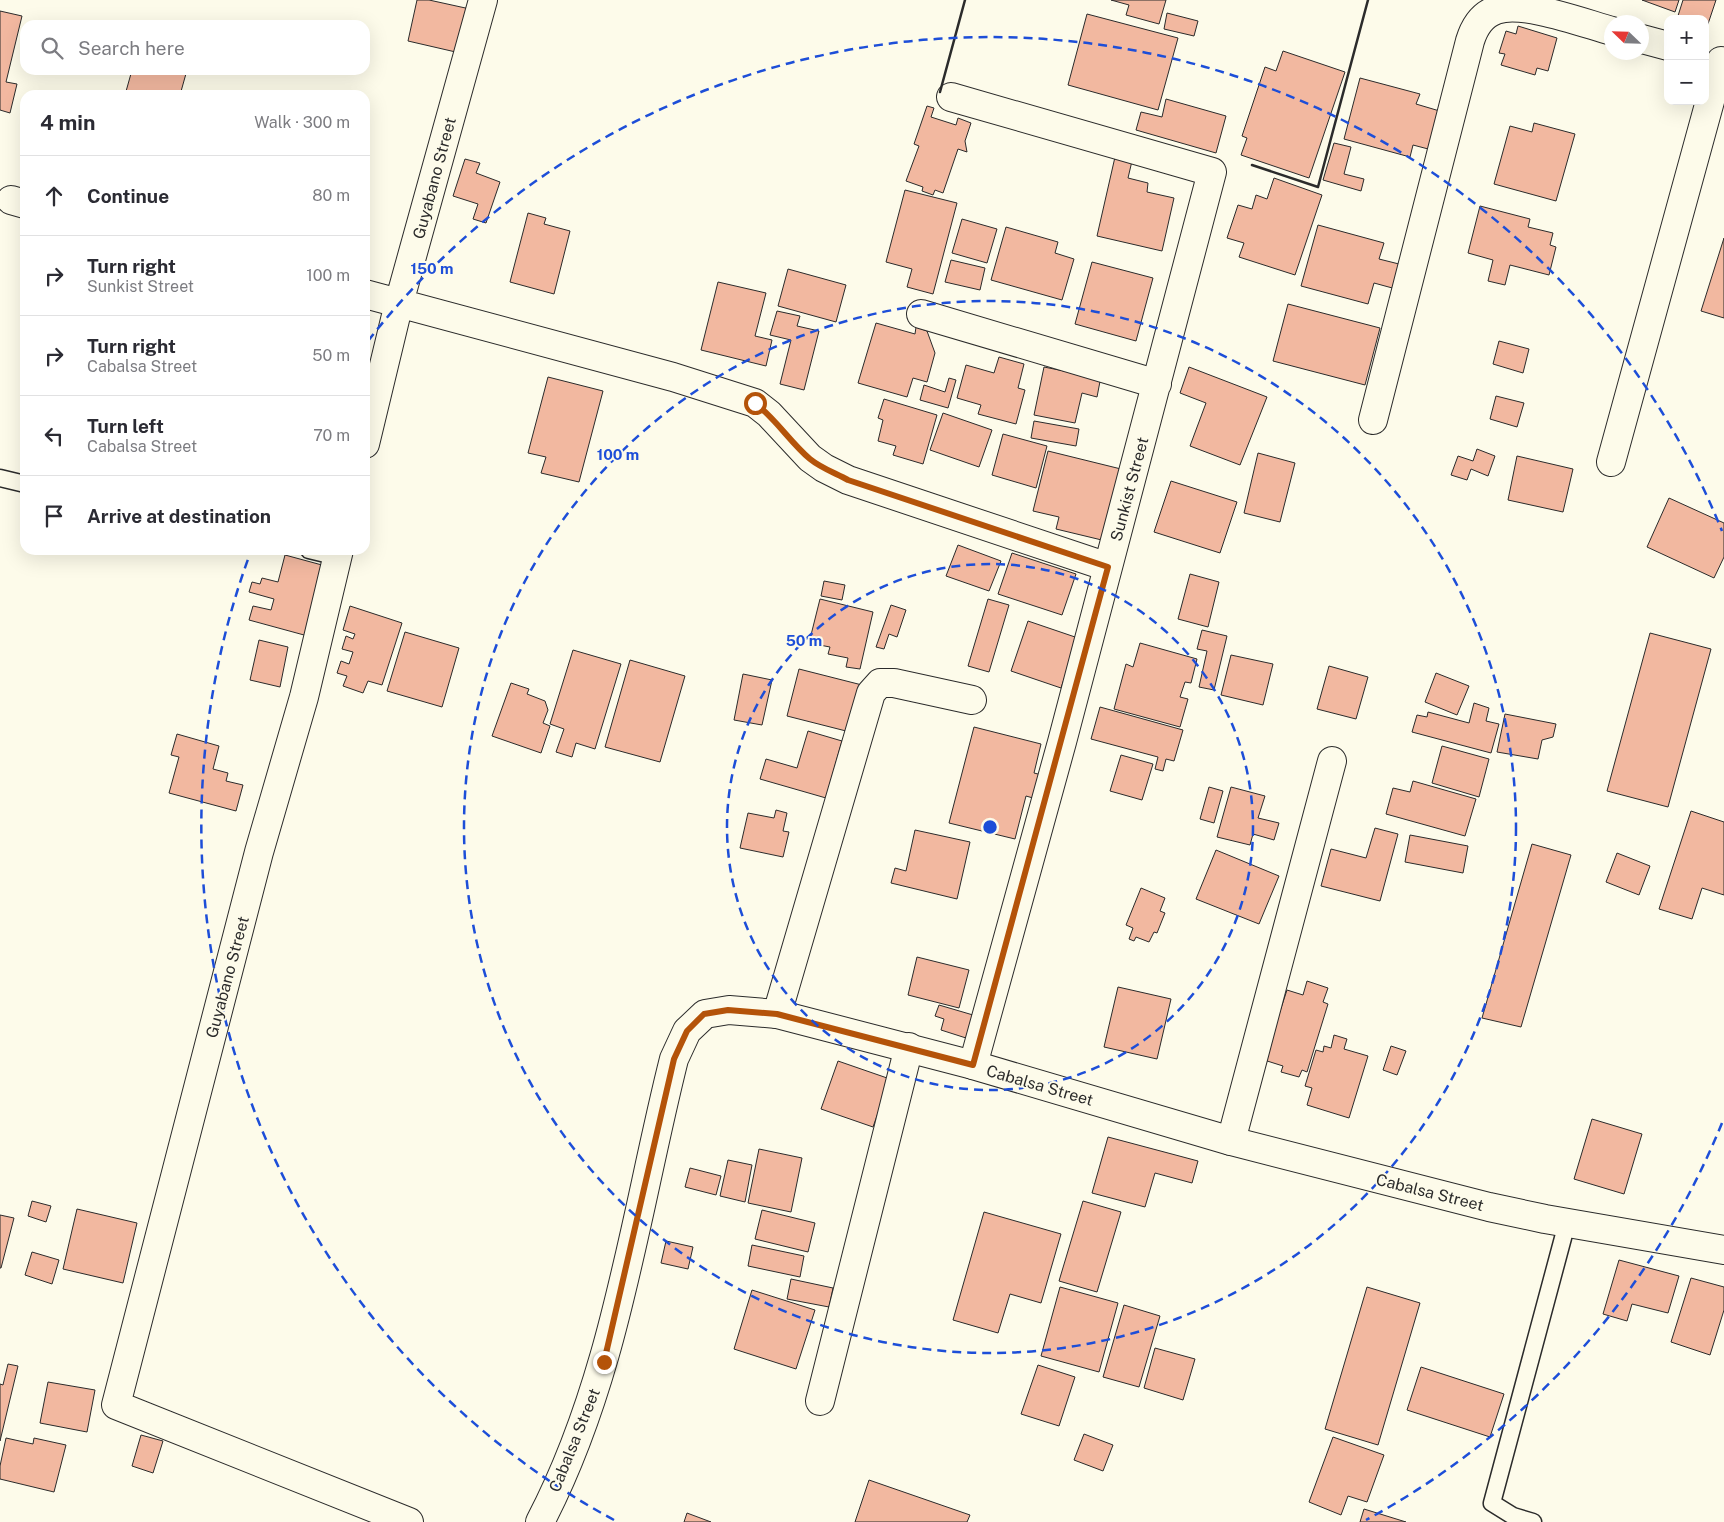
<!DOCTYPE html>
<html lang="en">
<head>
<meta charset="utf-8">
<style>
  :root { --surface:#fff; --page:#f7f7f7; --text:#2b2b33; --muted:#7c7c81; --line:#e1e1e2 }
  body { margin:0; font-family:"Public Sans",sans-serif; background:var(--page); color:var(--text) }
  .controls { position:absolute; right:15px; top:15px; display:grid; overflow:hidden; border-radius:10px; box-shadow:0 5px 20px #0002 }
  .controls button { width:45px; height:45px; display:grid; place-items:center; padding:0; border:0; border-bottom:1px solid var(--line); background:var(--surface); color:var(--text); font:25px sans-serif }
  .compass { position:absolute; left:1604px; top:15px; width:45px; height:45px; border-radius:50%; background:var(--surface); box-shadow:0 5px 20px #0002; rotate:293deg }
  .stop { position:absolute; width:15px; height:15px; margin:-11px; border:4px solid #b45309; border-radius:50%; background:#fff }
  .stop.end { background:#b45309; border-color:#fff; box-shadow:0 1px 5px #0008 }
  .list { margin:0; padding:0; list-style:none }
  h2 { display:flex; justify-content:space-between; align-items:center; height:65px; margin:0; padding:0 20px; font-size:21px }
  h2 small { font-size:16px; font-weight:400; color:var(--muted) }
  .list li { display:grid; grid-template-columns:32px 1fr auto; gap:15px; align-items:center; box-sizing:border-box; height:80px; padding:0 20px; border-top:1px solid var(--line) }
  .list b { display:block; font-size:19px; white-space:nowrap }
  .list p { margin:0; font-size:16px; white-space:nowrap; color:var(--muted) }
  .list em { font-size:16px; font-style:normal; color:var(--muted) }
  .icon { flex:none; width:28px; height:28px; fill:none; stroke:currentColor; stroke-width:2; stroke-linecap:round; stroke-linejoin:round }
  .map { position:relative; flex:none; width:1724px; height:1522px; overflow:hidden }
  .search { position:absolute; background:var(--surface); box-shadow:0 5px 20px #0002; left:20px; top:20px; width:350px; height:55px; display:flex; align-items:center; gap:12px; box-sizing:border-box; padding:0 18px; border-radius:15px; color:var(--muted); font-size:19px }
  .panel { position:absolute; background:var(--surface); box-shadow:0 5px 20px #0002; left:20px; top:90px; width:350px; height:465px; border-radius:15px }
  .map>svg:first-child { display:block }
  .building { fill:#f2b8a0; stroke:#2b2b2b }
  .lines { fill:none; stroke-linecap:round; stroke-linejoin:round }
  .lane-casing { stroke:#2b2b2b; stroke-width:19 }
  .street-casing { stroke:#2b2b2b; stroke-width:30 }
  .secondary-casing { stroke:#2b2b2b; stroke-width:30 }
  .lane { stroke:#fdfbea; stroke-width:16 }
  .street { stroke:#fdfbea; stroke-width:28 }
  .secondary { stroke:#fdfbea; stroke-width:28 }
  .wall { stroke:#2b2b2b; stroke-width:2.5 }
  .route { stroke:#b45309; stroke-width:6 }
  .ring { fill:none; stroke:#1d4ed8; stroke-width:2.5; stroke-dasharray:9 6 }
  .labels { text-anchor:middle; stroke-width:4; stroke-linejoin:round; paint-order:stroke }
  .street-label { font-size:16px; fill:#2b2b2b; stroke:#fdfbea }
  .centre { fill:#1d4ed8; stroke:#fdfbea; stroke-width:2.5 }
  .ring-label { font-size:15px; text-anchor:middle; font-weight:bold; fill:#1d4ed8; stroke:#fdfbea; stroke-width:4; stroke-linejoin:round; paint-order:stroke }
</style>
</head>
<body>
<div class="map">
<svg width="1724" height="1522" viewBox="0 0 1724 1522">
  <rect width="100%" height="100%" fill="#fdfbea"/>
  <path class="building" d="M417 0H429L470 9 460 53 408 41Z
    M1111 0H1166L1159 24 1126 15 1129 5Z
    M1642 0H1679L1675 12Z
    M1683 0H1716L1705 33V19H1677Z
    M0 11 22 16 6 82 17 84 10 113 0 110Z
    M1167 13 1198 21 1194 36 1164 29Z
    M1087 14 1178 38 1158 110 1068 85Z
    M1518 26 1557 38 1548 71 1537 68 1535 75 1501 65 1505 54 1499 53 1506 31 1516 34Z
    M1283 51 1345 72 1309 178 1241 155 1247 138 1242 136 1265 67 1276 71Z
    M132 70H187L180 95H125Z
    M1360 78 1420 94 1416 104 1443 112 1432 150 1413 145 1410 157 1344 139Z
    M1166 99 1226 116 1216 153 1136 130 1141 112 1162 117Z
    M927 106 934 108 931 117 956 125 958 118 971 123 965 141 967 152 958 149 943 193 935 190 933 195 922 191 923 187 906 181 919 146 914 144Z
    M1534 123 1575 134 1556 201 1494 184 1510 126 1532 132Z
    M1334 143 1351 147 1344 174 1364 179 1361 191 1323 180Z
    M1115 157 1132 161 1128 178 1148 183 1147 192 1174 198 1162 251 1097 236Z
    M465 159 480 163 476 173 500 182 486 223 473 219 478 204 453 196Z
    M1274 178 1322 195 1295 275 1239 257 1244 243 1227 238 1238 205 1252 209 1256 195 1267 199Z
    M905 190 957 203 933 294 907 287 912 269 886 262Z
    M1480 206 1530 219 1528 227 1553 233 1550 245 1556 247 1549 275 1510 265 1505 285 1488 281 1493 260 1468 253Z
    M528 213 546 218 544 224 570 231 554 294 510 282Z
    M962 219 997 229 987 263 952 253Z
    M1318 225 1384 243 1379 259 1403 265 1396 289 1374 283 1368 304 1301 286Z
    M1006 227 1058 242 1055 253 1074 259 1062 300 991 280Z
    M1724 238V318L1701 311Z
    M951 260 985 268 980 290 945 282Z
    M1092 262 1153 278 1136 341 1075 324Z
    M788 269 846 285 836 322 778 306Z
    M718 282 766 293 755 336 772 340 766 366 701 350Z
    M1288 304 1380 328 1365 385 1273 361Z
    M777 311 800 316 797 326 819 331 804 390 780 384 791 340 770 335Z
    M876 323 915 334 916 327 927 331 935 353 927 382 913 378 907 397 858 383Z
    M1499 341 1529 349 1523 373 1493 364Z
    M999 357 1024 364 1018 388 1025 390 1016 424 978 414 981 405 957 398 966 365 994 373Z
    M1044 367 1069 372 1102 371 1097 397 1082 393 1075 423 1034 415Z
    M1189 367 1267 397 1240 465 1190 446 1206 403 1180 393Z
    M548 377 603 391 579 482 541 473 546 457 528 453Z
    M949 378 956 380 948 408 920 400 924 385 945 392Z
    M1496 396 1524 403 1517 427 1490 419Z
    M884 399 937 415 923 464 893 455 896 446 878 441 883 420 878 418Z
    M943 413 992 430 979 467 930 450Z
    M1034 421 1079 429 1076 446 1031 438Z
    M1003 434 1047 446 1036 488 992 475Z
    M1477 449 1495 456 1488 476 1471 469 1467 480 1451 475 1458 456 1473 461Z
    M1048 451 1121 469 1110 542 1056 529 1059 517 1033 511Z
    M1258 453 1295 463 1280 522 1244 513Z
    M1517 456 1573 469 1563 512 1508 500Z
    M1171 481 1237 502 1220 553 1154 532Z
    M1669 498 1724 523V557L1714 578 1647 547Z
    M958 545 1001 561 989 591 946 576Z
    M1012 553 1076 574 1062 615 998 594Z
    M285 555 333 568 315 638 249 620 253 606 271 610 274 599 249 592 252 582 260 584 262 578 278 582Z
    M1190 574 1219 582 1208 627 1178 619Z
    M824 581 845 585 842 600 821 596Z
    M820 599 873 612 860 669 846 667 848 658 828 654 830 647 809 643Z
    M988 599 1009 605 989 672 968 666Z
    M891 605 906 610 897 637 889 634 884 649 876 647Z
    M350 606 402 623 382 685 368 681 363 693 343 686 347 676 337 673 341 661 349 664 353 652 342 649 346 636 353 639 355 634 343 630Z
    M1028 621 1078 638 1061 688 1011 671Z
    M1202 630 1227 636 1214 690 1199 687 1207 651 1197 649Z
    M405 632 459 648 442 707 387 691Z
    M1650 633 1711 649 1668 807 1607 791Z
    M259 640 288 647 280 687 250 680Z
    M1140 643 1197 659 1191 683 1185 682 1180 697 1188 699 1180 727 1114 709 1126 664 1133 667Z
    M573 650 621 664 595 749 576 743 572 757 556 752 564 729 550 724Z
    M1231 655 1273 664 1263 705 1221 695Z
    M630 660 685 676 660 762 605 747Z
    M1329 666 1368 677 1356 719 1317 709Z
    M799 669 862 685 850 732 787 716Z
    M1436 673 1469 686 1457 715 1425 702Z
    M743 674 772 680 762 725 734 720Z
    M511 683 529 689 527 694 545 701 548 710 543 723 550 726 541 753 492 736Z
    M1474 703 1489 708 1486 721 1499 724 1491 753 1412 732 1417 715 1427 717 1428 712 1469 723Z
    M1100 707 1183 730 1174 761 1166 759 1163 771 1155 769 1158 757 1091 739Z
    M1505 714 1556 724 1553 737 1542 740 1538 759 1497 752Z
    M974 727 1041 744 1034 773 1046 776 1040 800 1026 796 1015 839 949 823Z
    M808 731 842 741 826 798 760 779 766 759 797 768Z
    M177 734 219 746 213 769 228 773 226 781 243 785 236 811 169 793 179 757 171 755Z
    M1442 746 1489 759 1479 797 1432 783Z
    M1121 755 1153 764 1142 800 1110 791Z
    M1413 781 1476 799 1465 836 1386 814 1393 788 1410 792Z
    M1209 787 1223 791 1214 823 1200 819Z
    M1231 787 1265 796 1258 818 1279 823 1274 840 1253 834 1250 845 1217 837Z
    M776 810 787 813 783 831 789 832 783 857 740 848 748 813 774 818Z
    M1691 811 1724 822V895L1702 888 1692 919 1659 909Z
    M1375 828 1398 834 1380 901 1321 886 1331 849 1366 858Z
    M915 830 970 842 957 899 891 883 895 868 906 871Z
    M1410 835 1468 846 1463 873 1405 862Z
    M1532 844 1571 855 1521 1027 1482 1018Z
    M1216 850 1279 876 1259 924 1196 899Z
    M1617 853 1650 866 1639 895 1606 882Z
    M1141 888 1165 898 1160 911 1165 913 1157 933 1154 932 1149 942 1136 937 1134 941 1129 939 1133 928 1126 925Z
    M917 957 969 970 959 1008 908 995Z
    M1307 981 1328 988 1323 1002 1328 1004 1307 1072 1302 1070 1299 1077 1281 1072 1283 1066 1264 1060 1287 990 1303 995Z
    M1118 987 1171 999 1157 1059 1104 1047Z
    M939 1005 973 1015 966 1038 941 1030 944 1019 935 1016Z
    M1334 1035 1347 1039 1344 1049 1368 1056 1349 1118 1307 1105 1312 1088 1305 1086 1316 1050 1323 1052 1324 1046 1331 1048Z
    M1391 1046 1406 1051 1397 1075 1383 1070Z
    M838 1061 890 1079 873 1127 821 1109Z
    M1592 1119 1642 1134 1624 1194 1574 1179Z
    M1108 1137 1198 1161 1192 1183 1155 1173 1145 1207 1092 1193Z
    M759 1149 802 1158 791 1212 748 1203Z
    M728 1160 752 1165 745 1202 720 1196Z
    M690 1168 721 1176 716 1195 685 1187Z
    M32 1201 51 1206 46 1222 28 1216Z
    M1083 1201 1121 1212 1097 1292 1059 1281Z
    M77 1209 137 1223 123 1283 63 1269Z
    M762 1210 815 1223 808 1252 755 1239Z
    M984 1212 1061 1234 1041 1303 1010 1294 998 1333 953 1320Z
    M0 1215 14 1218 1 1268H0Z
    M666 1241 693 1247 688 1269 661 1263Z
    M752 1245 804 1256 800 1277 748 1266Z
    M32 1252 59 1260 52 1284 25 1275Z
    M1619 1260 1679 1276 1668 1313 1632 1304 1627 1321 1603 1314Z
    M1691 1278 1724 1287V1310L1710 1355 1671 1342Z
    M791 1279 833 1288 829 1307 787 1299Z
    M1060 1287 1118 1303 1099 1372 1041 1356Z
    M1367 1287 1420 1303 1378 1445 1325 1429Z
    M752 1290 815 1310 796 1369 734 1349Z
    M1124 1305 1160 1316 1139 1387 1103 1377Z
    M1155 1348 1195 1359 1183 1400 1144 1388Z
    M8 1364 18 1366 0 1441V1384L3 1385Z
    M1038 1365 1075 1377 1059 1426 1021 1414Z
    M1421 1367 1504 1394 1490 1437 1407 1410Z
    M48 1382 95 1390 87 1432 40 1423Z
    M1084 1434 1113 1445 1103 1471 1074 1460Z
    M141 1435 163 1441 153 1473 132 1466Z
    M1333 1437 1384 1455 1367 1502 1348 1496 1341 1515 1309 1502Z
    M6 1438 33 1444 34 1438 66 1445 54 1492 0 1479V1466Z
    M869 1480 970 1515 967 1522H855Z
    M1364 1509 1406 1522H1360Z
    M687 1513 711 1522H684Z"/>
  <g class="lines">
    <defs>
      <path id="lane" d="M0 478 25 484
        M309 550 338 557
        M1533 1522 1513 1516 1492 1503 1567 1223"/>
      <path id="street" d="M1642 39 1668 46
        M951 97 1212 172 1062 742 973 1065
        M11 200 25 204
        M365 294 673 377 755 403 769 414 810 458 824 468 848 480 1108 567
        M921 314 1157 384
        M1373 420 1470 41C1474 28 1481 15 1496 10 1522 0 1583 23 1612 31
        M365 444 399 303 483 0
        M1611 462 1721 61
        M339 550 304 697 259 852 116 1405 409 1522
        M777 1014 871 693 880 683H894L972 700
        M1231 1141 1332 761
        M820 1401 909 1047"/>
      <path id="secondary" d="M540 1522C615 1379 635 1214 674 1059L687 1031 705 1014 729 1010 777 1014 973 1065 1231 1141 1489 1207 1545 1219 1724 1250"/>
    </defs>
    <use href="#lane" class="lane-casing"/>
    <use href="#street" class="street-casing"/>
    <use href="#secondary" class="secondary-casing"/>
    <use href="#lane" class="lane"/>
    <use href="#street" class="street"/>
    <use href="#secondary" class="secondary"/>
    <path class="wall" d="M940 92 965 0
      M1252 165 1318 187 1368 0"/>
  </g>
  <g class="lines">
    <path class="route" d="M604 1362 674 1059 687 1031 704 1014 728 1010 777 1014 973 1065 1108 567 848 480C835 473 821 468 810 459 790 442 776 419 755 403"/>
  </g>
  <g class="ring">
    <circle cx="990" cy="827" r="263"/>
    <circle cx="990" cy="827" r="526"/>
    <path d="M1722 1123A789 789 0 0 1 1366 1520M614 1520A789 789 0 0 1 251 551M368 341A789 789 0 0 1 1722 531"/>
  </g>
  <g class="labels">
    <g class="street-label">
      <text transform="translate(434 178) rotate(-75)" y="6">Guyabano Street</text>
      <text transform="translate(1129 489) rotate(-75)" y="6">Sunkist Street</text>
      <text transform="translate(227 977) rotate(-75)" y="6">Guyabano Street</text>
      <text transform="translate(1040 1085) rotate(16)" y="6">Cabalsa Street</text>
      <text transform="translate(1430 1192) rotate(14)" y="6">Cabalsa Street</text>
      <text transform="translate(574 1440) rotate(-68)" y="6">Cabalsa Street</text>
    </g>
  </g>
  <circle cx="990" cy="827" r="8" class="centre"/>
  <g class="ring-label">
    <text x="432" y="274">150 m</text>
    <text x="618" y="460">100 m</text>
    <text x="804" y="646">50 m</text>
  </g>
</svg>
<div class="controls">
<button>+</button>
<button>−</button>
</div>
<svg class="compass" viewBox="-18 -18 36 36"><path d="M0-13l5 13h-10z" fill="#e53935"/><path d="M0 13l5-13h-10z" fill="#7c7c81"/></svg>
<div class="stop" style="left:755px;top:403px"></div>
<div class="stop end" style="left:604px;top:1362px"></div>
<div class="search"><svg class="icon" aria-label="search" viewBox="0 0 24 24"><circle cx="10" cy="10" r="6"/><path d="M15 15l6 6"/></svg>Search here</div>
<section class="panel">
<h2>4 min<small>Walk · 300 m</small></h2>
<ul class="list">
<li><svg class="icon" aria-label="ahead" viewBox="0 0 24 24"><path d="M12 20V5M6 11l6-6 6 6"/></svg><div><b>Continue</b></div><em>80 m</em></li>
<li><svg class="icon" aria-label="right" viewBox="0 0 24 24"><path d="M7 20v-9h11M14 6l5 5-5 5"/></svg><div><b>Turn right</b><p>Sunkist Street</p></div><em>100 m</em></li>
<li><svg class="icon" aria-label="right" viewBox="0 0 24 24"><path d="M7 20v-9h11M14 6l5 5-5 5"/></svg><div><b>Turn right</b><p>Cabalsa Street</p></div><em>50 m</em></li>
<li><svg class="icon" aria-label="left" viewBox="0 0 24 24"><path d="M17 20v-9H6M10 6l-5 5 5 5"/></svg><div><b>Turn left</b><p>Cabalsa Street</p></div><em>70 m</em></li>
<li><svg class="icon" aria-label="arrive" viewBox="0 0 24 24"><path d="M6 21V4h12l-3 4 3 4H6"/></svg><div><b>Arrive at destination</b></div></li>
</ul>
</section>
</div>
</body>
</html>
